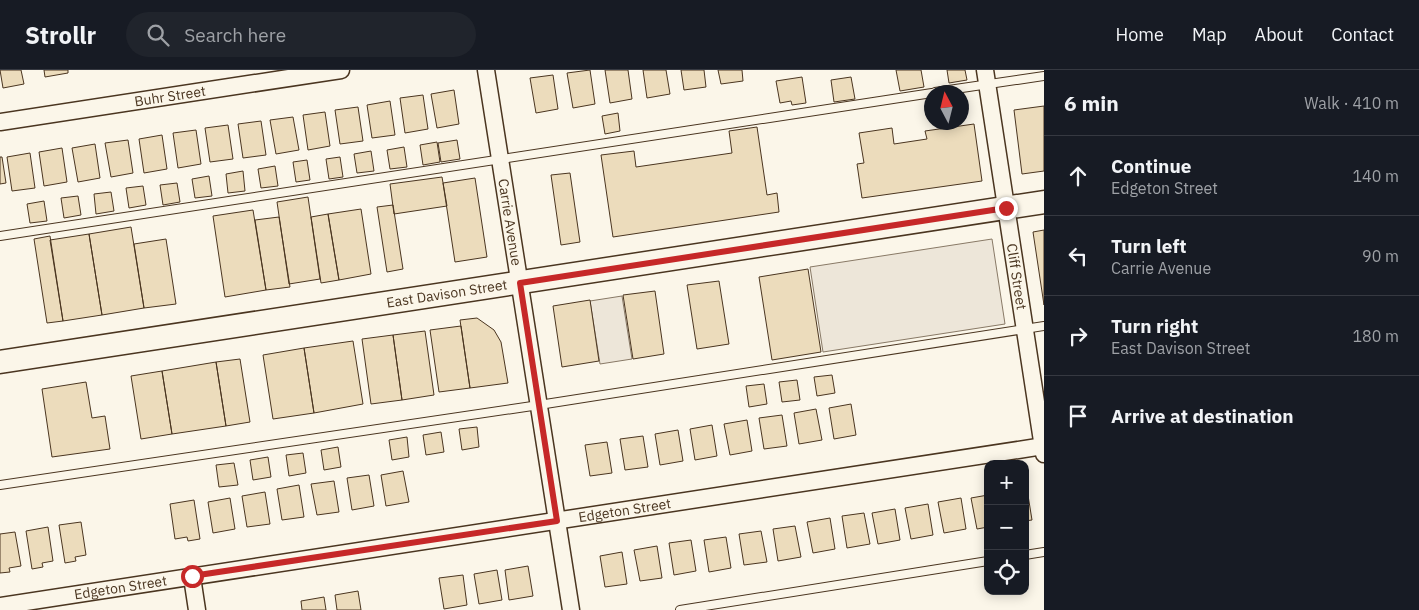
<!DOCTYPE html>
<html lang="en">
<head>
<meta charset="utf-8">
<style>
  :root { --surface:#171b24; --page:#20242c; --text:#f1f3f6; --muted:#9ea1a6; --line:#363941 }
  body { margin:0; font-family:"IBM Plex Sans",sans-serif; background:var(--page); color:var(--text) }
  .controls { position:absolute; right:15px; bottom:15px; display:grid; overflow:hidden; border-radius:10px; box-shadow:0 2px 12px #0003 }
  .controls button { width:45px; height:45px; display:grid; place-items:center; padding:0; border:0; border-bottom:1px solid var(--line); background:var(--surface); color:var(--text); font:25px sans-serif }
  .compass { position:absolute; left:924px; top:15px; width:45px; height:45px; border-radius:50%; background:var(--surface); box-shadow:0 2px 12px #0003; rotate:353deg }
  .stop { position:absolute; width:15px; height:15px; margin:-11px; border:4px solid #c62828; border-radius:50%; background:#fff }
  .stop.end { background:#c62828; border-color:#fff; box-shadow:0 1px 5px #0008 }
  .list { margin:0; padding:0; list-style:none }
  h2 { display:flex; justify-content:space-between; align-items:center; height:65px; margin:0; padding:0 20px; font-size:21px }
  h2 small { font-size:16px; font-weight:400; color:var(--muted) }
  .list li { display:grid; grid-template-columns:32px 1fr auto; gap:15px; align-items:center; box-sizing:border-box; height:80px; padding:0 20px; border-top:1px solid var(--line) }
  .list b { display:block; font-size:19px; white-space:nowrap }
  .list p { margin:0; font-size:16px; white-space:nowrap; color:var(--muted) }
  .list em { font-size:16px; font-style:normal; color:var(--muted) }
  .icon { flex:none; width:28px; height:28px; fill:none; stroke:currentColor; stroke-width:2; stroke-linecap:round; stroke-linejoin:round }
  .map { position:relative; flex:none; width:1044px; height:540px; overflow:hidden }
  header { display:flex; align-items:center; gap:30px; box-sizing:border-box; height:70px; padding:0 25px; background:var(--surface); border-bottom:1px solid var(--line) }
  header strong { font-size:24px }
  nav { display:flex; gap:28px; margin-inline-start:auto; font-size:18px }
  .search { width:350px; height:45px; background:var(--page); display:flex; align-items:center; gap:12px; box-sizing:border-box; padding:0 18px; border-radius:28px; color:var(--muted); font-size:19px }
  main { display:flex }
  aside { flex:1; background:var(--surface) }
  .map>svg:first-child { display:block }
  .green { fill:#ede6d9; stroke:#887966 }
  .building { fill:#ecdcbc; stroke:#4a3520 }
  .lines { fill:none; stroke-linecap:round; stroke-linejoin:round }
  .service-casing { stroke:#4a3520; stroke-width:10 }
  .minor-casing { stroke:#4a3520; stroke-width:19 }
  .secondary-casing { stroke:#4a3520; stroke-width:25 }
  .service { stroke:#fbf6e9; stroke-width:8 }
  .minor { stroke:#fbf6e9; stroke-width:16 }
  .secondary { stroke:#fbf6e9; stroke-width:22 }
  .route { stroke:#c62828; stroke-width:6 }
  .labels { text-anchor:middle; stroke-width:4; stroke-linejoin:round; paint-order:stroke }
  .street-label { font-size:14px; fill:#4a3520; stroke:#fbf6e9 }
</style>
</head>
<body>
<header>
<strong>Strollr</strong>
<div class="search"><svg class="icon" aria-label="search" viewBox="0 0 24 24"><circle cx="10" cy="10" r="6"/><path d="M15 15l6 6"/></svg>Search here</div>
<nav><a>Home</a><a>Map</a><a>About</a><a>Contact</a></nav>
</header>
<main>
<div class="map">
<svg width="1044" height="540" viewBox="0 0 1044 540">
  <rect width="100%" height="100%" fill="#fbf6e9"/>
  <path class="green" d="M992 169 1005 254 823 282 810 197Z
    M622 226 632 289 600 294 590 231Z"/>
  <path class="building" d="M0 0H21L24 14 3 18Z
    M44 0H68V3L45 7Z
    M590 0 595 34 573 38 567 3Z
    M605 0H628L632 29 610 33Z
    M643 0H666L670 24 647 28Z
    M681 0H704L706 17 684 20Z
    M718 0H742L743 11 721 14Z
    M896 0H921L924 17 900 21Z
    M947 0H965L967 10 949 13Z
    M553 5 558 39 536 43 530 8Z
    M802 7 806 33 792 35 791 31 780 33 776 11Z
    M851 7 855 29 834 32 831 10Z
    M454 20 459 54 437 58 431 24Z
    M423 25 428 59 405 63 400 28Z
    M390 31 395 65 372 68 367 35Z
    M1044 36V101L1022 104 1014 40Z
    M358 37 363 71 340 74 335 40Z
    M325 42 330 76 308 80 303 45Z
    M618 43 620 61 605 64 602 46Z
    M293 47 299 80 276 84 270 50Z
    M261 51 266 85 243 88 238 54Z
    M974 54 982 111 862 128 857 94 864 93 859 63 892 58 894 74 927 69 925 61Z
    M228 55 233 89 210 92 205 58Z
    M757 57 767 125 777 123 779 142 613 167 601 85 634 81 636 97 732 83 729 61Z
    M196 60 201 94 178 98 173 63Z
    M162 65 167 99 144 103 139 69Z
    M128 70 133 103 111 107 105 73Z
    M457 70 460 89 441 92 438 73Z
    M437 72 440 92 423 95 420 75Z
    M95 74 100 108 78 112 72 78Z
    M404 77 407 97 390 99 387 80Z
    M62 78 67 112 44 116 39 82Z
    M371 81 374 101 357 103 354 84Z
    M30 83 35 118 12 121 7 87Z
    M0 87H2L6 113 0 114Z
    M340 87 343 107 329 109 326 89Z
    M307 90 310 110 296 112 293 92Z
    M275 96 278 116 261 118 258 99Z
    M243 101 245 121 228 123 226 104Z
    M570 103 580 172 561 175 551 105Z
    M209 106 212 126 195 128 192 109Z
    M442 107 447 136 394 144 390 114Z
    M475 108 487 187 455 192 443 113Z
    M177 113 180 132 163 135 160 115Z
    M143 116 146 135 129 138 126 118Z
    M111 122 114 141 96 144 94 124Z
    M78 126 81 145 64 148 61 128Z
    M308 127 320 209 289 214 277 132Z
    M44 131 47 151 30 153 27 134Z
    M393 135 403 199 387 202 377 137Z
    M361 139 371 204 339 210 328 144Z
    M253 140 266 220 225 227 213 146Z
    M328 144 339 210 321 213 311 147Z
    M279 147 290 217 266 220 255 150Z
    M131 157 144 238 102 245 89 164Z
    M1044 160V235L1033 162Z
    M89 164 102 245 63 251 50 170Z
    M50 166 63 251 47 253 34 169Z
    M166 169 176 234 144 238 134 174Z
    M808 199 821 282 772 290 759 207Z
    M719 211 729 274 697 279 687 215Z
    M655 221 664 284 633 289 623 225Z
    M590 230 599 291 562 297 553 236Z
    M477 248 494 260 501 272 508 313 470 318 460 250Z
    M461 256 470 318 439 322 430 260Z
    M425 261 434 325 402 330 393 265Z
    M393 265 402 330 371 334 362 269Z
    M353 271 363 334 314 343 304 278Z
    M304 278 314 343 273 349 263 285Z
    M240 289 250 352 226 356 216 292Z
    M216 292 226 356 172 364 162 301Z
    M162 301 172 364 141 369 131 306Z
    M832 305 835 323 817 326 814 307Z
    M797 310 800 330 782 332 779 312Z
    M86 312 92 348 105 346 110 379 52 387 42 319Z
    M764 314 767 334 749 337 746 316Z
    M851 334 856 365 834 369 829 338Z
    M816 339 822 370 799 374 794 343Z
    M782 345 787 376 764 379 759 348Z
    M747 350 752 381 730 385 724 354Z
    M712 355 717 386 695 390 690 359Z
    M477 357 479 377 462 380 459 359Z
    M678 360 683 391 660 395 655 364Z
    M441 362 444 382 426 385 423 365Z
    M643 366 648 397 625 400 620 369Z
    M407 367 409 387 392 390 389 370Z
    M607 372 612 403 590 406 585 375Z
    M338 377 341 397 324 400 321 380Z
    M303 383 306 403 289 406 286 385Z
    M268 387 271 407 253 410 250 390Z
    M234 393 238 415 219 417 216 395Z
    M403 401 409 432 386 436 381 405Z
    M369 405 374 436 352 440 347 408Z
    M334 411 339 442 317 445 311 414Z
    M299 415 304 447 282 450 277 419Z
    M1025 419H1027L1032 450 1025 451Z
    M265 422 270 454 247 457 242 426Z
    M988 425V457L977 459 971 428Z
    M230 428 235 459 213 463 208 432Z
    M961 428 966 459 944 463 938 432Z
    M194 430 200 469 188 471 187 467 175 469 170 434Z
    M928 434 933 465 911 469 905 438Z
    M895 439 900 470 878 474 872 443Z
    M864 443 870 474 847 478 842 446Z
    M830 448 835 479 813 483 807 452Z
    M81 452 86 485 75 487 76 491 65 493 59 455Z
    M795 456 801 487 778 491 773 459Z
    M48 457 53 491 42 493 43 497 32 499 26 461Z
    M761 461 767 492 744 495 739 464Z
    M15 462 21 496 9 498 10 502 0 503V464Z
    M726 467 731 498 709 502 704 470Z
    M691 470 696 501 674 505 669 473Z
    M657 476 662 508 640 511 634 480Z
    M622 482 627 514 605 517 600 486Z
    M528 496 533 526 509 530 505 500Z
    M497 500 502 530 479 534 474 504Z
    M463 505 467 535 444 539 439 508Z
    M358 521 361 540H337L335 525Z
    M324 527 326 540H302L301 531Z"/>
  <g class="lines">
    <defs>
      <path id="service" d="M935 22 1044 6
        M0 166 932 23
        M0 415 539 335 1044 256
        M1025 485 1044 482
        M680 540 988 491"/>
      <g id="minor">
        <path id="s1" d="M486 0 571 540"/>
        <path id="s2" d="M985 0 1044 384"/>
        <path id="s3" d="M0 52 341 0"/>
        <path d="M192 507 197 540"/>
        <path id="s4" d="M0 536 1044 376"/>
      </g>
      <g id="secondary">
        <path id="s5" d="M0 292 1044 132"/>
      </g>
    </defs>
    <use href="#service" class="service-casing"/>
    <use href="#minor" class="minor-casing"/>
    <use href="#secondary" class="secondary-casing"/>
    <use href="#service" class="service"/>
    <use href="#minor" class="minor"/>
    <use href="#secondary" class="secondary"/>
  </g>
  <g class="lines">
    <path class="route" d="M192 506 557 451 520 213 1006 138"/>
  </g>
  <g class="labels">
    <g class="street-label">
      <text dy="5" stroke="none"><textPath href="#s3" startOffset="172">Buhr Street</textPath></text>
      <text dy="5" stroke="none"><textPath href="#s1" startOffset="154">Carrie Avenue</textPath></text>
      <text dy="5" stroke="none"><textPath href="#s2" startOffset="209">Cliff Street</textPath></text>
      <text dy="5" stroke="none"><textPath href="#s5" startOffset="452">East Davison Street</textPath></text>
      <text dy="5" stroke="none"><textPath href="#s4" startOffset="632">Edgeton Street</textPath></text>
      <text dy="5" stroke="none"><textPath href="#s4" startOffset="122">Edgeton Street</textPath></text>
    </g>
  </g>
</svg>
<div class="controls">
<button>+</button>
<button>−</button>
<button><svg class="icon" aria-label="locate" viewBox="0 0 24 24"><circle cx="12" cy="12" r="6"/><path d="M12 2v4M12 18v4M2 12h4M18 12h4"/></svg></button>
</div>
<svg class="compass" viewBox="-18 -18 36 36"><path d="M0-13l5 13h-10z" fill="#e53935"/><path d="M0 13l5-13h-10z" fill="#9ea1a6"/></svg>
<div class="stop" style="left:192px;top:506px"></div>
<div class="stop end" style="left:1006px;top:138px"></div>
</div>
<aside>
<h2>6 min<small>Walk · 410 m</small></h2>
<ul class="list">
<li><svg class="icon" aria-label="ahead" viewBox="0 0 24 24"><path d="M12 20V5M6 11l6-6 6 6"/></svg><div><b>Continue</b><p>Edgeton Street</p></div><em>140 m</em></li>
<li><svg class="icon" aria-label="left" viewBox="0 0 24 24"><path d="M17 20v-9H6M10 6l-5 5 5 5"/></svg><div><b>Turn left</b><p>Carrie Avenue</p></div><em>90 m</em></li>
<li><svg class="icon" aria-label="right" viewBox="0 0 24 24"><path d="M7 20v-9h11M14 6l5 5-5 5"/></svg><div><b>Turn right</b><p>East Davison Street</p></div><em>180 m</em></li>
<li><svg class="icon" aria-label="arrive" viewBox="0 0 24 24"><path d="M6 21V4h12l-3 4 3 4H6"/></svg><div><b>Arrive at destination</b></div></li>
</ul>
</aside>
</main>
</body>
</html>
